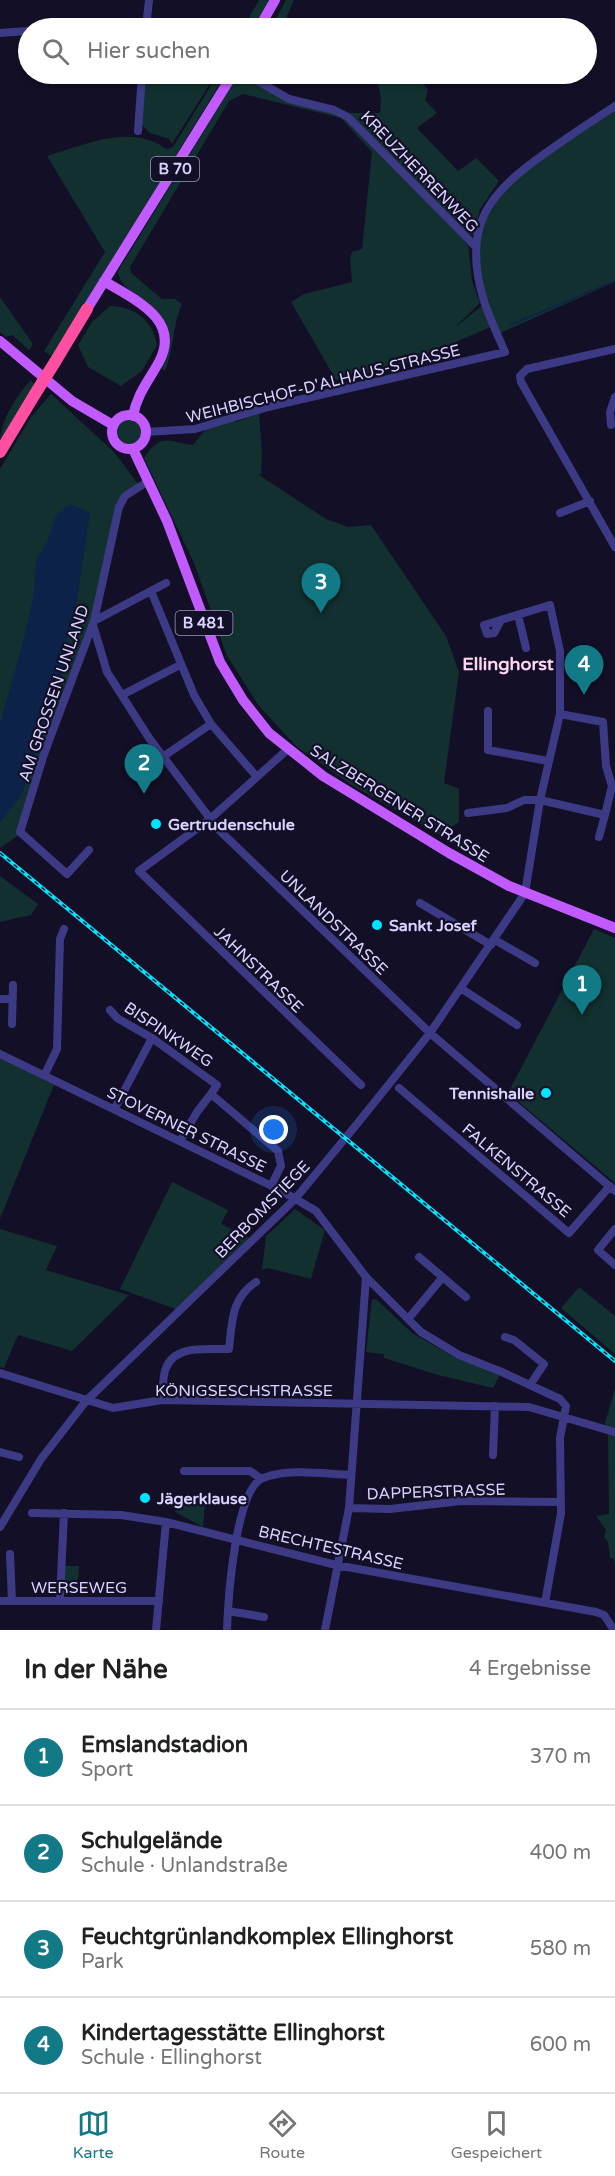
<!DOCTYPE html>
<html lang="de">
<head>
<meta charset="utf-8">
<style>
  :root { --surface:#fff; --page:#f2f2f2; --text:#202124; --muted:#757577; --line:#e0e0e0; --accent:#127987 }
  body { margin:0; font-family:"Varela Round",sans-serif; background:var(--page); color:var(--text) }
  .you { position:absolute; left:274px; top:1130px; width:21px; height:21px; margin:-15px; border:4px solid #fff; border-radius:50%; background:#1a73e8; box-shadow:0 0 0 9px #1a73e833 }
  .badge { display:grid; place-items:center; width:39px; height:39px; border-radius:50%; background:var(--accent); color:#fff; font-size:20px; font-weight:700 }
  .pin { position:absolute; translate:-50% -50px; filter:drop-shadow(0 2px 3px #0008) }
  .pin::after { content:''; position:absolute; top:32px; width:21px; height:18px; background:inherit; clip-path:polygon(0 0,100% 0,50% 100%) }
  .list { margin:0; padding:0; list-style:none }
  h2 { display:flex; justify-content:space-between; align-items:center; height:78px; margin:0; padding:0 24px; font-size:26px }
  h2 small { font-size:20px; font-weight:400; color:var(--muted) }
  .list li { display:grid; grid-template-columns:39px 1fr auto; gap:18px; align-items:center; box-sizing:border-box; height:96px; padding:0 24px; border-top:2px solid var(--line) }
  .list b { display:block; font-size:22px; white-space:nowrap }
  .list p { margin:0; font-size:20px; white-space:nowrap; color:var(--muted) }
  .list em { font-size:20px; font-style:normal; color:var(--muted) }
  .icon { flex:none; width:33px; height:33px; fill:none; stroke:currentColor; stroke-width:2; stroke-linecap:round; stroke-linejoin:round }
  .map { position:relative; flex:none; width:615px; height:1630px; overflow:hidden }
  .search { position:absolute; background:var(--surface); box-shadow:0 2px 4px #0004; left:18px; right:18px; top:18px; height:66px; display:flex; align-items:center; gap:15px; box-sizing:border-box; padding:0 21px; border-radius:33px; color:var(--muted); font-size:22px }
  .sheet { height:462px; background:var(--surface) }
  nav { display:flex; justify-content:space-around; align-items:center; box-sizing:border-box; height:84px; border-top:2px solid var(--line); background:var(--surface); font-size:16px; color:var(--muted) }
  nav a { display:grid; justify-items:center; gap:3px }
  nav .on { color:var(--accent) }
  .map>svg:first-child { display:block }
  .green { fill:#12302f }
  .water { fill:#0c2248 }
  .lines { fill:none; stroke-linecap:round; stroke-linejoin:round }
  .stream { stroke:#0c2248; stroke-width:1.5 }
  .minor { stroke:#3d3a85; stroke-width:8 }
  .major { stroke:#c25bff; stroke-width:10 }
  .highway { stroke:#ff4fa3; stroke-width:12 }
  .rail-casing { stroke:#00e5ff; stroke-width:4 }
  .rail { stroke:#130f26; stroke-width:1.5; stroke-dasharray:4.5; stroke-linecap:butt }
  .highway-bridge { stroke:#ff4fa3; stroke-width:12 }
  .poi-dot { fill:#00e5ff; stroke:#130f26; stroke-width:2 }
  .labels { text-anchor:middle; stroke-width:4.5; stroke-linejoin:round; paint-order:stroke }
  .shield { fill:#130f26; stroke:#9e99be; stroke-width:1.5 }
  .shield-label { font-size:15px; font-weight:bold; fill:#d9d4ff }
  .street-label { font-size:16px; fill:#d9d4ff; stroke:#130f26 }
  .poi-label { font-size:16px; font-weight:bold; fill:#d9d4ff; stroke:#130f26; text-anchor:start }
  .neighbourhood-label { font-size:18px; font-weight:bold; fill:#ffd6f0; stroke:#130f26 }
</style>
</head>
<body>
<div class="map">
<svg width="615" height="1630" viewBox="0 0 615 1630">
  <rect width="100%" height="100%" fill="#130f26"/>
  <path class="green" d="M259 0H271L254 28H243Z
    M286 0H294L282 28H271Z
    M145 74H216L172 144 169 139 150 133 141 124Z
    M218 74H225L223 79 52 357 44 351 105 252 47 156C84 145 132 123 166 149L173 147Z
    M239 74 295 103 344 116 351 122 468 245 472 281 480 303 453 329 484 304 493 326 404 364 336 380 291 302 304 294 352 282 350 257 352 252 362 249 372 152 341 118 243 94 229 101 130 267 131 273 162 299H175L182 304C172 327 174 349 165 371L162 369C185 294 121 304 118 271Z
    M376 74H416L428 90 425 100 437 113 417 128 458 171 476 158 499 181 480 209 474 235 466 234 349 113H380L381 99Z
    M615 106V282L498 334 478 268 479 231 512 177Z
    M0 297 33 344 29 350 12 335 6 337 0 332Z
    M110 306C136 307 152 320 157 345L142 371 121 386 88 367 78 345 92 322Z
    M31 380 35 385 0 446C0 421 14 399 31 380Z
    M51 394 114 452 138 484 120 498 93 613 20 820 19 835 0 848V469L31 417Z
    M259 413 262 452 261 474 252 477 259 475 326 519 348 527 371 525 446 636 459 672 444 783 459 789V822L440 835 350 784 296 746 259 706 227 656 194 563 144 458C163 431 169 443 193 445L215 418 236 422Z
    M115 432a14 14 0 1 1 28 0a14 14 0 1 1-28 0Z
    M0 876 38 904 31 915 0 922Z
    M594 929 615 938V1183L508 1093Z
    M0 1058 54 1085 0 1219Z
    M172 1182 228 1210 221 1224 249 1238 176 1309 120 1289Z
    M295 1209 325 1230 311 1279 268 1268 262 1270 266 1236Z
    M0 1229 57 1246 46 1270 129 1295 72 1351 18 1335 4 1368 0 1367Z
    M579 1287 615 1316V1354L561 1308Z
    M372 1299 377 1300 412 1333 456 1358 500 1374 493 1388 438 1375 384 1358V1354L366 1352Z
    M615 1389V1429L606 1427 605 1423Z
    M608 1434H615V1565L614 1559 610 1558 608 1542 604 1537 606 1530 596 1516 609 1514Z
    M176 1502 205 1505 203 1527 175 1512Z
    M63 1566H79L77 1594H67L63 1591Z"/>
  <path class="water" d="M70 504 90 513 74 620 67 639V660L22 794 0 823V724L23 642 34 593 36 560 47 542 56 515Z"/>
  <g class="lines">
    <path class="stream" d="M510 325 615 281"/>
    <path class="minor" d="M67 28H95
      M146 28 149 0
      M0 33 28 31
      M246 74 289 99 334 110 348 117 476 247
      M138 131 142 74
      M615 349 527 369 520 376 521 382 615 547
      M611 425 610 412 615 397
      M146 432 195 429 268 407 505 352C498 336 490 319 484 301 461 226 488 193 547 152 569 136 592 121 615 106
      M560 513 590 501
      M151 591 194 695 211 724 257 777
      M518 615 526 648
      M94 621 166 583
      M93 625 107 672 149 738 218 829 430 1033 615 1191
      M122 695 180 665
      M488 711V750L548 761
      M287 750 210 819 139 871 361 1085
      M164 756 211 724
      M468 813 507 808 524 800H540L605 815 612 786 606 766 603 722 560 714
      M599 837 605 815
      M89 850 67 874 20 832 44 754 94 621 119 507 125 496 147 482
      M420 903 491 945
      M495 940 535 963
      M462 989 517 1025
      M0 999H13
      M110 1010 117 1018 152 1038 217 1085 211 1094 278 1151 281 1166 271 1186
      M12 1024 13 985
      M0 1054 282 1191 316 1211 366 1277 421 1332 459 1355 502 1372 560 1399 566 1406 560 1438 561 1513 545 1603
      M45 1074 57 1049 60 939 64 929
      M399 1088 569 1233 610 1186
      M115 1108 152 1038
      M180 1141 197 1112 211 1094
      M615 1229 598 1250 615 1265
      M419 1257 466 1297
      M408 1319 442 1278
      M505 1337 514 1340 544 1364 530 1385
      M0 1373 113 1408 162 1400 529 1407 614 1432
      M162 1400C163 1391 162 1377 166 1368 175 1344 208 1350 229 1349 232 1323 231 1298 256 1282
      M0 1452 19 1457
      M493 1455 495 1406
      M184 1471H250L260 1478
      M349 1508 390 1509 461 1501 560 1502
      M32 1513 121 1515 166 1522 336 1565 596 1612 604 1615 614 1630
      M0 1527 41 1459 86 1401 295 1199 357 1124 430 1033 525 893 540 800 560 714V651L550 605 484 625 487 634 494 633 501 620
      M10 1554 12 1601
      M60 1599 64 1513
      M0 1601H159
      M228 1611 264 1617
      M156 1630 166 1522
      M227 1630C228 1601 235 1489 263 1478 289 1468 324 1474 350 1475
      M325 1630 349 1508 366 1277"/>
    <path class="major" d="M259 28 275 0
      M104 281C133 299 182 319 159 362 149 380 137 394 133 416
      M87 309 233 74
      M0 341 72 401 113 425
      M112 432a17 17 0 1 1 34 0a17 17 0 1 1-34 0Z
      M133 449 167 521 220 662 243 700 269 733 323 776 449 853 509 886 615 928"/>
    <path class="highway" d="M55 362 87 309
      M0 452 35 394"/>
    <defs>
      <path id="rail" d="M0 853 615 1361"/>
    </defs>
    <use href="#rail" class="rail-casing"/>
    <use href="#rail" class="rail"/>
    <path class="highway-bridge" d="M35 394 55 362"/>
  </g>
  <g class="poi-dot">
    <circle cx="156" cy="824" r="6"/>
    <circle cx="377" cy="925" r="6"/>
    <circle cx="546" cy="1093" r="6"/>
    <circle cx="145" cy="1498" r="6"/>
  </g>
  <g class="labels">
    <g class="shield">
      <rect x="151" y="157" width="48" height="24" rx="4.5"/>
      <rect x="175.5" y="611" width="57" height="24" rx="4.5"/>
    </g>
    <g class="shield-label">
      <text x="175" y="174">B 70</text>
      <text x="204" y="628">B 481</text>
    </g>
    <g class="street-label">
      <text transform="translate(420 171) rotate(46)" y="6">KREUZHERRENWEG</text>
      <text transform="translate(323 383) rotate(-14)" y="6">WEIHBISCHOF-D'ALHAUS-STRASSE</text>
      <text transform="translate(53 693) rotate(-71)" y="6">AM GROSSEN UNLAND</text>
      <text transform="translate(400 803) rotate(32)" y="6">SALZBERGENER STRASSE</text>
      <text transform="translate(334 922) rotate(44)" y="6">UNLANDSTRASSE</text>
      <text transform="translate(259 969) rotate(44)" y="6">JAHNSTRASSE</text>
      <text transform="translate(169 1034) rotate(34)" y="6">BISPINKWEG</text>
      <text transform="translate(187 1129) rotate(26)" y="6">STOVERNER STRASSE</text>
      <text transform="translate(517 1170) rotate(40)" y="6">FALKENSTRASSE</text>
      <text transform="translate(262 1209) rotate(-46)" y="6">BERBOMSTIEGE</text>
      <text x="244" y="1396">KÖNIGSESCHSTRASSE</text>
      <text transform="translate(436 1491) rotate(-2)" y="6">DAPPERSTRASSE</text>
      <text transform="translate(331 1547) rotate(13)" y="6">BRECHTESTRASSE</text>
      <text x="79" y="1593">WERSEWEG</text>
    </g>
    <g class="poi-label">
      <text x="168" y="830">Gertrudenschule</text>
      <text x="389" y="931">Sankt Josef</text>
      <text x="534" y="1099" text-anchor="end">Tennishalle</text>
      <text x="157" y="1504">Jägerklause</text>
    </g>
    <g class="neighbourhood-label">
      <text x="508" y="670">Ellinghorst</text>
    </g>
  </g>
</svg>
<div class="you"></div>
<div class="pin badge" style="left:582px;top:1015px">1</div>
<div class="pin badge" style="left:144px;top:794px">2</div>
<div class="pin badge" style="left:321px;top:613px">3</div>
<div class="pin badge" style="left:584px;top:695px">4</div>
<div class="search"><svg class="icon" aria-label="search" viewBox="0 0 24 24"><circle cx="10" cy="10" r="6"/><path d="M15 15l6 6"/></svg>Hier suchen</div>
</div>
<section class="sheet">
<h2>In der Nähe<small>4 Ergebnisse</small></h2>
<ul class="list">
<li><span class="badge">1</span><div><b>Emslandstadion</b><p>Sport</p></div><em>370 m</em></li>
<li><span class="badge">2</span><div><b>Schulgelände</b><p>Schule · Unlandstraße</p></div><em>400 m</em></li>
<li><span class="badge">3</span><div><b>Feuchtgrünlandkomplex Ellinghorst</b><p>Park</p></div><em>580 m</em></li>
<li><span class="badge">4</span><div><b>Kindertagesstätte Ellinghorst</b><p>Schule · Ellinghorst</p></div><em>600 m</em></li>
</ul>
</section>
<nav>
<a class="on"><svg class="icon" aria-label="map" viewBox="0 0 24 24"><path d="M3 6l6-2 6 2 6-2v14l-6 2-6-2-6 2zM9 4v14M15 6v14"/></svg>Karte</a>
<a><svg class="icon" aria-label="directions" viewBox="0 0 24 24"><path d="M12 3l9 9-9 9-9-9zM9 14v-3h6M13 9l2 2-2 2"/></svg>Route</a>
<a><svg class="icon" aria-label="saved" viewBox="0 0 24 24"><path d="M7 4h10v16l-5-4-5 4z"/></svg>Gespeichert</a>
</nav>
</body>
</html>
